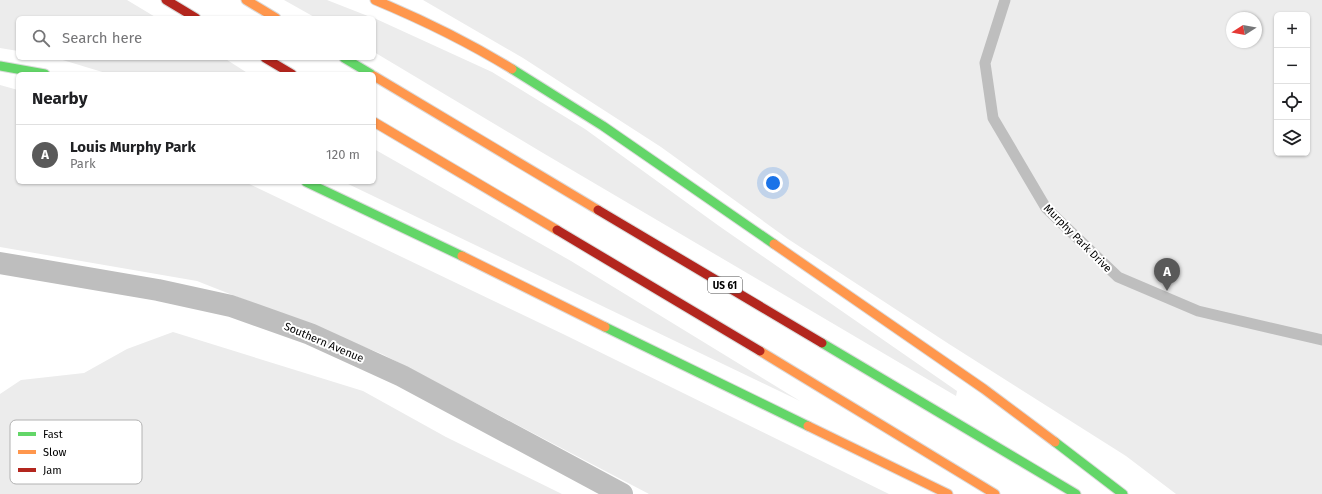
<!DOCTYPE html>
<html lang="en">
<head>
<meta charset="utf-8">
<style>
  :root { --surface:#fff; --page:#f2f2f2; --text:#202124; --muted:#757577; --line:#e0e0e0; --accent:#595959 }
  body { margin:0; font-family:"Fira Sans",sans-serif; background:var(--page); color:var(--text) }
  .controls { position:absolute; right:12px; top:12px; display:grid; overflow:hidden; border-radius:6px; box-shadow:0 1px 3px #0004 }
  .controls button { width:36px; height:36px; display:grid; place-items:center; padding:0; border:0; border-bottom:1px solid var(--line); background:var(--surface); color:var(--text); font:20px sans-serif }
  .compass { position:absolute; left:1226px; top:12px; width:36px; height:36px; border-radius:50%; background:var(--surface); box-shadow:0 1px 3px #0004; rotate:259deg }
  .you { position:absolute; left:773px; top:183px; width:14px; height:14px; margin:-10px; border:3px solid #fff; border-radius:50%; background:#1a73e8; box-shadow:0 0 0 6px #1a73e833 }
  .badge { display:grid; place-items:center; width:26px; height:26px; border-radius:50%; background:var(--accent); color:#fff; font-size:13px; font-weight:700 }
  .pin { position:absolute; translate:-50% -33px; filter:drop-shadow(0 1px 2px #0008) }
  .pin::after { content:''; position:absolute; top:21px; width:14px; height:12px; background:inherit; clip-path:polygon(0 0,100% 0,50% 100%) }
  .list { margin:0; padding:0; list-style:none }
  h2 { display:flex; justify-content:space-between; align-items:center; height:52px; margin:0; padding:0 16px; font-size:17px }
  h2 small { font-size:13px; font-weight:400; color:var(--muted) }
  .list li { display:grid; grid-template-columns:26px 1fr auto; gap:12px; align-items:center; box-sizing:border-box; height:60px; padding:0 16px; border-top:1px solid var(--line) }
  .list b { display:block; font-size:15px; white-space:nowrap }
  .list p { margin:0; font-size:13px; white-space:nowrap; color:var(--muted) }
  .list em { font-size:13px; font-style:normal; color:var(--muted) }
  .icon { flex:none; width:22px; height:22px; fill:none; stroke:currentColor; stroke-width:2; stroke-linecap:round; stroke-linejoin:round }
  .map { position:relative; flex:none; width:1322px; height:494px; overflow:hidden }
  .search { position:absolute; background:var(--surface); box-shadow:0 1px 3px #0004; left:16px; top:16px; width:360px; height:44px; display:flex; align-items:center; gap:10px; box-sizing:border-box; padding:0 14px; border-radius:6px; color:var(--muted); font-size:15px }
  .panel { position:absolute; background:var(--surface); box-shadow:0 1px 3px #0004; left:16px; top:72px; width:360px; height:112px; border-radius:6px }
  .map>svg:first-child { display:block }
  .green { fill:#ececec; fill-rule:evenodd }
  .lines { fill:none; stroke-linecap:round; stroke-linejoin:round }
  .fast-casing { stroke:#dbdbdb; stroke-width:11 }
  .slow-casing { stroke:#dbdbdb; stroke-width:11 }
  .jam-casing { stroke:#dbdbdb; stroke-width:11 }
  .lane { stroke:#bebebe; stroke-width:11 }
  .street { stroke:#bebebe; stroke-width:22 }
  .fast { stroke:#63d668; stroke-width:9 }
  .slow { stroke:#ff974d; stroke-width:9 }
  .jam { stroke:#b3261e; stroke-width:9 }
  .labels { text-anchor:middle; stroke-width:4; stroke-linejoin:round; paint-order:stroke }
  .shield { fill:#fff; stroke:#4c4c4c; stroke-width:1 }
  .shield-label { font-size:10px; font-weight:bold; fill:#000 }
  .street-label { font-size:11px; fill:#000; stroke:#fff }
  .key { fill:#fff; stroke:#b2b2b2; stroke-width:1 }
  .key-label { font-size:11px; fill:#000 }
</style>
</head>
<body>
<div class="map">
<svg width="1322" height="494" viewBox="0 0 1322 494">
  <rect width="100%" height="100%" fill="#fff"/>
  <path class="green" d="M0 0H127L157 18H18V51L0 48Z
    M284 0H327L373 18H316Z
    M423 0H1322V494H1176L1126 456 949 344 788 239 661 147 523 58ZM1277 15H1307V153H1277ZM1232 18H1256V42H1232Z
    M374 18 492 72 585 129 719 226 957 391 956 396 543 153 374 52Z
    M56 58H224L249 74H109Z
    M0 85 18 90V182H245L563 334 889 494H649L382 354 197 281 0 247Z
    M374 149 571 261 800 401 344 182H374Z
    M173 332 363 391 446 437 562 494H0V394L21 380 84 373 127 349Z"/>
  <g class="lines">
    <defs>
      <path id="fast" d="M344 58 371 74
        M0 66 45 74
        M512 69 603 126 774 244
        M306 182 462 256
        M605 327 808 426
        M822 343 1076 494
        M1055 442 1123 494"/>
      <path id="slow" d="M246 0 276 18
        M375 0C423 20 468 42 512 69
        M374 76 598 210
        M374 122 557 230
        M774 244 984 389 1055 442
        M462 256 605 327
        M760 351 995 494
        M808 426 948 494"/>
      <path id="jam" d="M166 0 196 18
        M265 58 292 74
        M598 210 822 343
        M557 230 760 351"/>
    </defs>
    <use href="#fast" class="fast-casing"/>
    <use href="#slow" class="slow-casing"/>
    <use href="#jam" class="jam-casing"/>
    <path class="lane" d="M1005 0 985 63 993 118 1046 208 1118 277 1198 311 1322 340"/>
    <path class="street" d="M0 263 158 290 231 306 310 334 402 376 622 494"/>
    <use href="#fast" class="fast"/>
    <use href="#slow" class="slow"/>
    <use href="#jam" class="jam"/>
  </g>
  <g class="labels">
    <rect class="shield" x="708" y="277" width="34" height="16" rx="3"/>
    <g class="shield-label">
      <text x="725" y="289">US 61</text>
    </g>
    <g class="street-label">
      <text transform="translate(1078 238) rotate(45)" y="4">Murphy Park Drive</text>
      <text transform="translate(324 342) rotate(23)" y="4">Southern Avenue</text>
    </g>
  </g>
  <rect x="10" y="420" width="132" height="64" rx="6" class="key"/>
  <rect x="18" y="432" width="18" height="4" fill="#63d668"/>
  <rect x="18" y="450" width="18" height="4" fill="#ff974d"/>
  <rect x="18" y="468" width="18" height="4" fill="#b3261e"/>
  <g class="key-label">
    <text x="43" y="438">Fast</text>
    <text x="43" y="456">Slow</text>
    <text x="43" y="474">Jam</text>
  </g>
</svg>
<div class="controls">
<button>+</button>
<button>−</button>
<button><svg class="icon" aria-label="locate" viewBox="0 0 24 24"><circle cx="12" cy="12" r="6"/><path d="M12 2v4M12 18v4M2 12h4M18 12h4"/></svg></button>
<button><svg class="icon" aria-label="layers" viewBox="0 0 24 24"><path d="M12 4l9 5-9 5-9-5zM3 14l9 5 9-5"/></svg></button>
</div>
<svg class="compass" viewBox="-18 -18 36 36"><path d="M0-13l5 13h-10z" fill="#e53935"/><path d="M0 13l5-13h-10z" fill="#757577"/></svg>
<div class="you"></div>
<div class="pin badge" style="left:1167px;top:291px">A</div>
<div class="search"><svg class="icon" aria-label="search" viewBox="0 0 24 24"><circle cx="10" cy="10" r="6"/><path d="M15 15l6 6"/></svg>Search here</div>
<section class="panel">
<h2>Nearby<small></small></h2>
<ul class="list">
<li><span class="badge">A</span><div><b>Louis Murphy Park</b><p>Park</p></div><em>120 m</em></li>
</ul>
</section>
</div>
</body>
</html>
